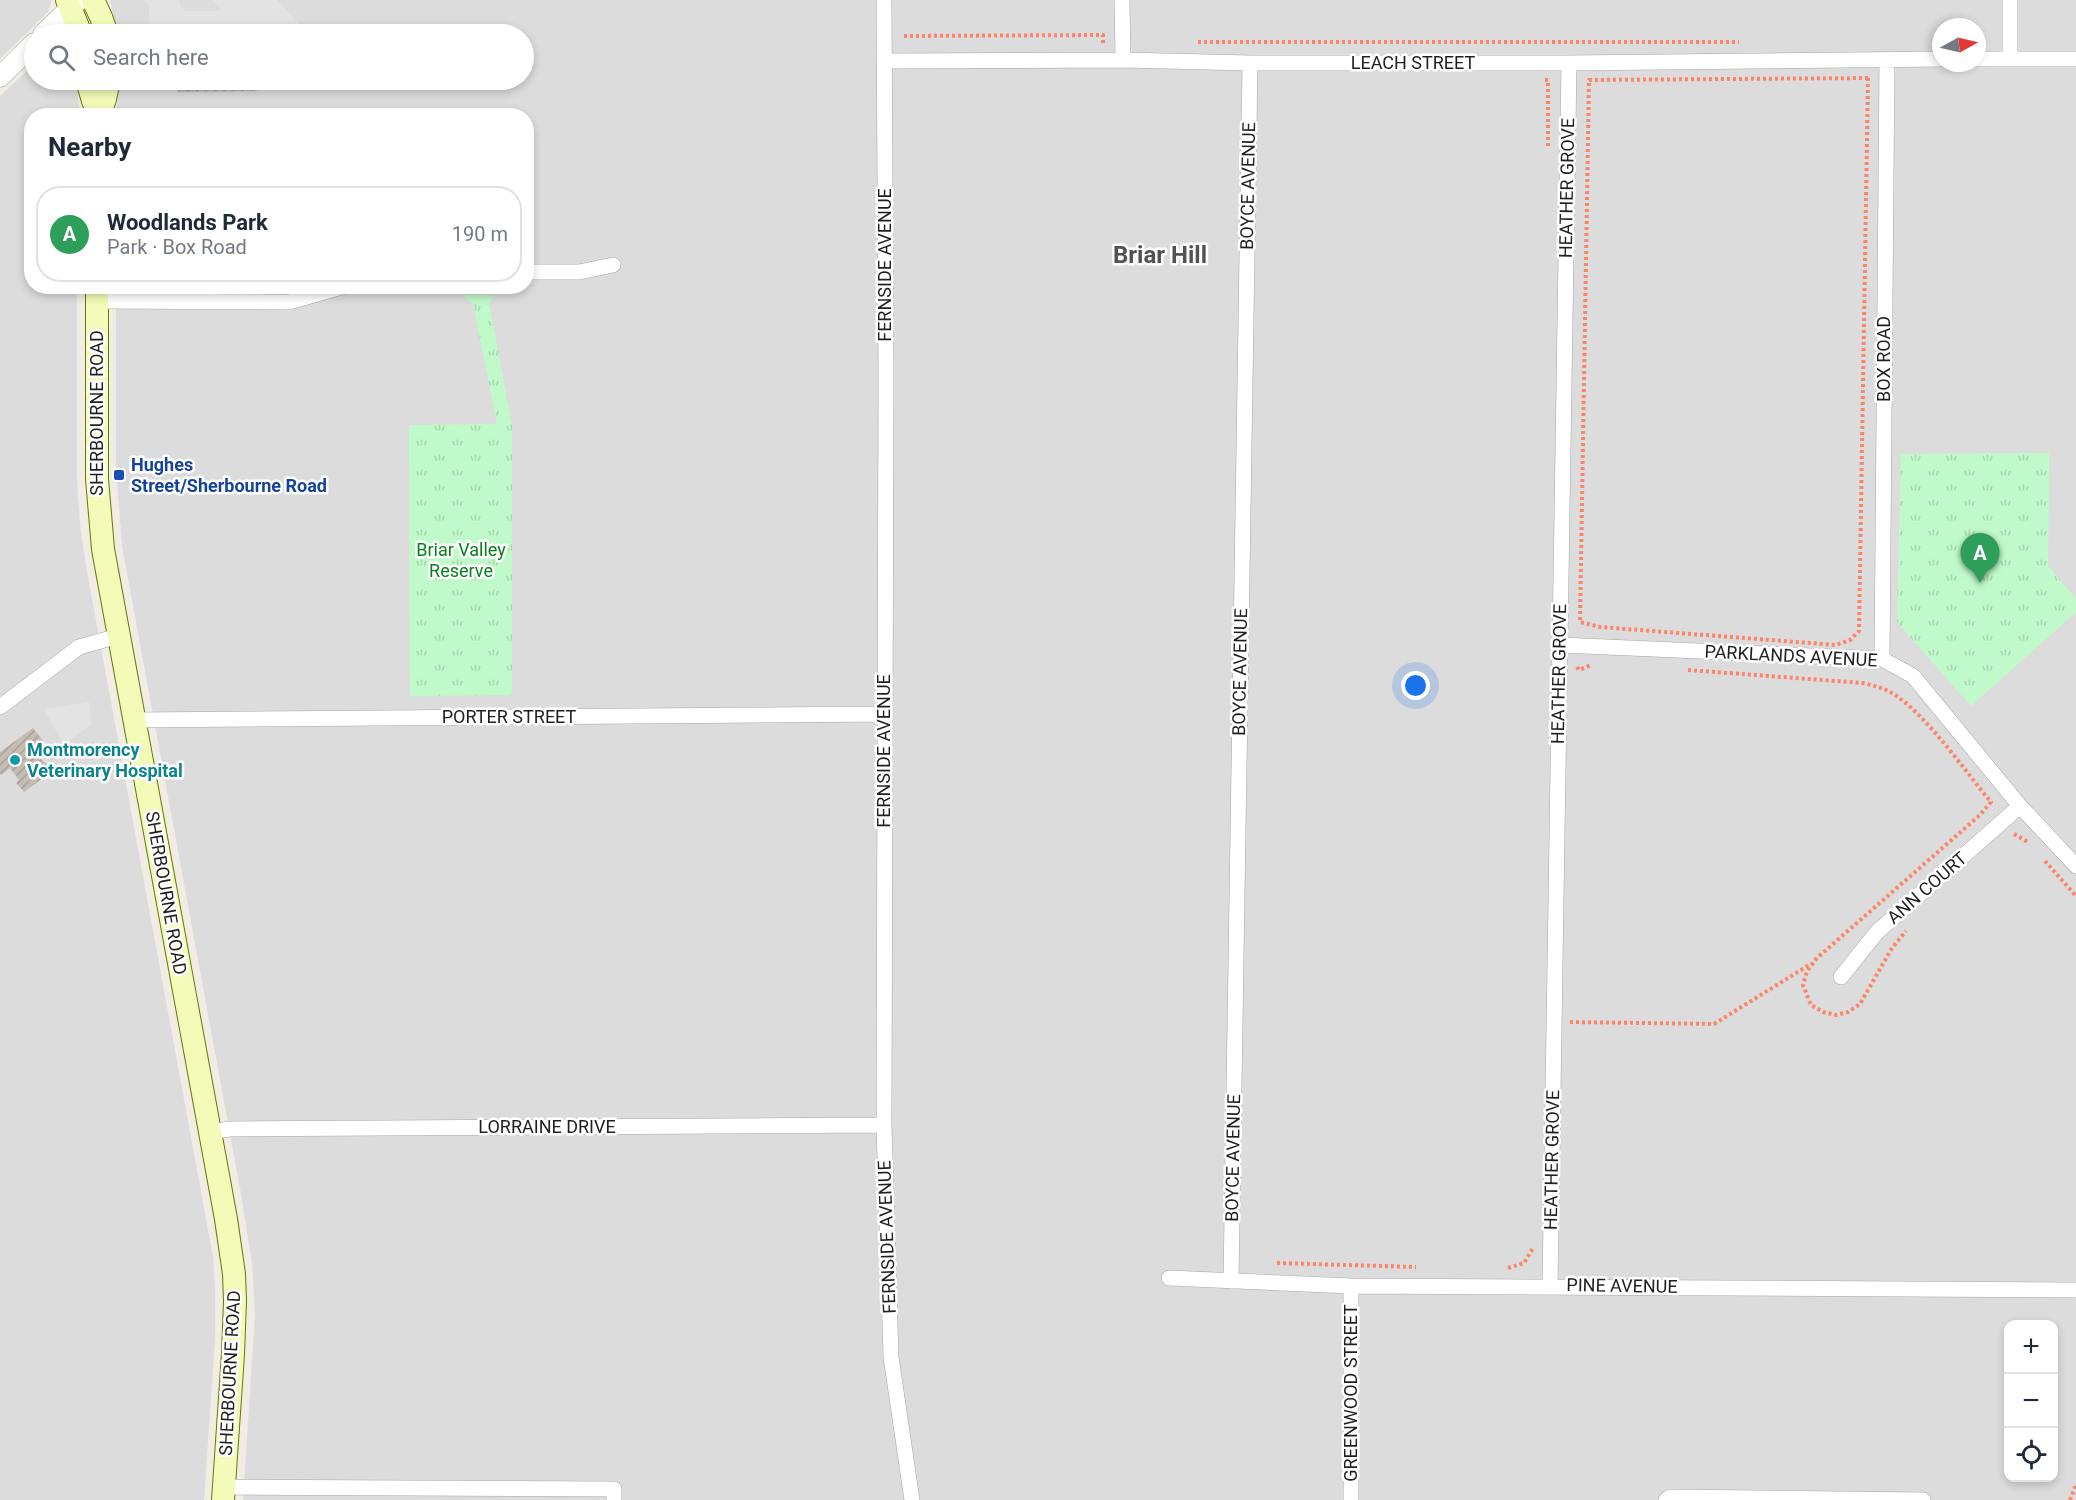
<!DOCTYPE html>
<html lang="en">
<head>
<meta charset="utf-8">
<style>
  :root { --surface:#fff; --page:#f6f6f7; --text:#1f2937; --muted:#747a83; --line:#e0e1e3; --accent:#cd1100 }
  body { margin:0; font-family:Roboto,sans-serif; background:var(--page); color:var(--text) }
  .controls { position:absolute; right:18px; bottom:18px; display:grid; overflow:hidden; border-radius:12px; box-shadow:0 3px 9px #0003 }
  .controls button { width:54px; height:54px; display:grid; place-items:center; padding:0; border:0; border-bottom:2px solid var(--line); background:var(--surface); color:var(--text); font:30px sans-serif }
  .compass { position:absolute; left:1932px; top:18px; width:54px; height:54px; border-radius:50%; background:var(--surface); box-shadow:0 3px 9px #0003; rotate:82deg }
  .you { position:absolute; left:1416px; top:686px; width:21px; height:21px; margin:-15px; border:4px solid #fff; border-radius:50%; background:#1a73e8; box-shadow:0 0 0 9px #1a73e833 }
  .badge { display:grid; place-items:center; width:39px; height:39px; border-radius:50%; background:var(--accent); color:#fff; font-size:20px; font-weight:700 }
  .pin { position:absolute; translate:-50% -50px; filter:drop-shadow(0 2px 3px #0008) }
  .pin::after { content:''; position:absolute; top:32px; width:21px; height:18px; background:inherit; clip-path:polygon(0 0,100% 0,50% 100%) }
  .list { margin:0; padding:0; list-style:none }
  h2 { display:flex; justify-content:space-between; align-items:center; height:78px; margin:0; padding:0 24px; font-size:26px }
  h2 small { font-size:20px; font-weight:400; color:var(--muted) }
  .list li { display:grid; grid-template-columns:39px 1fr auto; gap:18px; align-items:center; box-sizing:border-box; height:96px; margin:0 12px 12px; padding:0 12px; border:2px solid var(--line); border-radius:24px }
  .list b { display:block; font-size:22px; white-space:nowrap }
  .list p { margin:0; font-size:20px; white-space:nowrap; color:var(--muted) }
  .list em { font-size:20px; font-style:normal; color:var(--muted) }
  .icon { flex:none; width:33px; height:33px; fill:none; stroke:currentColor; stroke-width:2; stroke-linecap:round; stroke-linejoin:round }
  .map { position:relative; flex:none; width:2076px; height:1500px; overflow:hidden }
  .search { position:absolute; background:var(--surface); box-shadow:0 3px 9px #0003; left:24px; top:24px; width:510px; height:66px; display:flex; align-items:center; gap:15px; box-sizing:border-box; padding:0 21px; border-radius:33px; color:var(--muted); font-size:22px }
  .panel { position:absolute; background:var(--surface); box-shadow:0 3px 9px #0003; left:24px; top:108px; width:510px; height:186px; border-radius:24px }
  .map>svg:first-child { display:block }
  .residential { fill:#dddcdc; fill-rule:evenodd }
  .park { fill:url(#park-tufts) }
  .parking { fill:#e3e3e3 }
  .building { fill:url(#building-hatch) }
  .lines { fill:none; stroke-linecap:round; stroke-linejoin:round }
  .minor-casing { stroke:#a6a6a6; stroke-width:16 }
  .tertiary-casing { stroke:#a6a6a6; stroke-width:21 }
  .secondary-casing { stroke:#627903; stroke-width:24 }
  .path { stroke:#fc8469; stroke-width:4; stroke-dasharray:3 3; stroke-linecap:butt }
  .minor { stroke:#fff; stroke-width:15 }
  .tertiary { stroke:#fff; stroke-width:20 }
  .secondary { stroke:#f2fbb7; stroke-width:22 }
  .transit-dot { fill:#1a4fb4; stroke:#fff; stroke-width:2 }
  .culture-dot { fill:#0f9aa8; stroke:#fff; stroke-width:2 }
  .labels { text-anchor:middle; stroke-width:5; stroke-linejoin:round; paint-order:stroke }
  .street-label { font-size:18px; fill:#1f1f1f; stroke:#fff }
  .transit-label { font-size:18px; font-weight:bold; fill:#164399; stroke:#fff; text-anchor:start }
  .park-label { font-size:18px; fill:#09801d; stroke:#fff }
  .culture-label { font-size:18px; font-weight:bold; fill:#0d838f; stroke:#fff; text-anchor:start }
  .district-label { font-size:24px; font-weight:bold; fill:#525252; stroke:#fff }
</style>
</head>
<body>
<div class="map">
<svg width="2076" height="1500" viewBox="0 0 2076 1500">
  <defs>
    <pattern id="park-tufts" width="24" height="20" patternUnits="userSpaceOnUse" patternTransform="scale(1.5)"><rect width="24" height="20" fill="#c1faca"/><path d="M3 7l-1-3M5 7V3M7 7l1-3M15 17l-1-3M17 17v-4M19 17l1-3" fill="none" stroke="#a5d6ad"/></pattern>
    <pattern id="building-hatch" width="6" height="6" patternUnits="userSpaceOnUse" patternTransform="scale(1.5)"><rect width="6" height="6" fill="#c5bcb4"/><path d="M-1 1l2-2M0 6l6-6M5 7l2-2" fill="none" stroke="#a9a19a"/></pattern>
  </defs>
  <rect width="100%" height="100%" fill="#f0ede5"/>
  <path class="residential" d="M0 0H52L48 12 41 19 0 59Z
    M110 0H2076V1500H243L255 1315 252 1263 241 1194 122 546 116 469V287L526 286V116L117 115V80H524V34H117ZM1941 27H1977V63H1941ZM2008 1324H2054V1478H2008Z
    M34 64V80H77L78 85 79 115 32 116V286L77 287V480L80 524 86 566 213 1257 215 1289V1339L204 1500H0V96Z"/>
  <path class="park" d="M462 295H495L489 303 512 425V695L410 696 409 425 497 424 473 304Z
    M2049 453 2048 566 2076 599V612L1971 706 1897 622 1901 454Z"/>
  <path class="parking" d="M144 0H179L180 6 185 11H220L221 9 212 0H277L303 28V34H223V29H181L174 34H117L116 27 129 31 147 27 149 22V5Z
    M89 702 92 724 64 745 44 709Z"/>
  <path class="building" d="M177 80H257V91L178 92Z
    M33 728 44 742 32 751 51 768 47 775 24 792 16 783 19 780 10 768 1 775 0 773V752Z"/>
  <g class="lines">
    <defs>
      <path id="minor" d="M884 0 886 376 884 1125 891 1357 912 1500
        M1122 0 1123 60
        M2010 0V59
        M1977 59H2076
        M884 61 1123 60 1250 63H1569L1941 59
        M526 272H579L613 265
        M97 301 289 302 345 286
        M1560 645 1882 659 1913 676 2020 806 2076 866
        M1882 659 1887 60
        M0 707 79 647 118 636
        M134 720 884 714
        M1841 977 1877 932 2020 806
        M210 1132 230 1129 884 1125
        M1169 1278 1351 1286 2076 1290
        M1231 1281 1250 63
        M1550 1286 1569 63
        M224 1487 614 1489V1500
        M1351 1500V1286
        M1666 1500 1670 1497 1923 1500"/>
      <path id="tertiary" d="M43 34 79 0
        M0 77 34 43"/>
      <path id="secondary" d="M67 0 81 34
        M93 0 101 17 107 34
        M87 80 93 101 99 112
        M99 116 105 99 109 80
        M97 286V479L103 549 226 1219 234 1274 235 1301 233 1354 223 1500"/>
    </defs>
    <use href="#minor" class="minor-casing"/>
    <use href="#tertiary" class="tertiary-casing"/>
    <use href="#secondary" class="secondary-casing"/>
    <path class="path" d="M904 36 1103 35V43
      M1198 42H1739
      M1868 78 1859 631 1850 640 1836 645 1600 627 1580 622 1589 80Z
      M1545 80H1548V148
      M1577 667 1579 670 1591 665
      M1688 670 1863 683C1876 686 1887 689 1898 697 1931 721 1964 770 1991 802L1980 815 1817 958 1807 971 1803 985 1811 1005 1823 1012 1836 1015 1848 1012 1860 1004 1892 948 1906 931
      M2014 834 2028 842
      M2045 861 2076 896
      M1570 1022 1714 1024 1809 965
      M1277 1263 1416 1267
      M1508 1268 1524 1263 1533 1248
      M2070 1500 2076 1485"/>
    <use href="#minor" class="minor"/>
    <use href="#tertiary" class="tertiary"/>
    <use href="#secondary" class="secondary"/>
  </g>
  <rect class="transit-dot" x="113" y="469" width="12" height="12" rx="3"/>
  <circle class="culture-dot" cx="15" cy="760" r="6"/>
  <g class="labels">
    <g class="street-label">
      <text x="1413" y="69">LEACH STREET</text>
      <text transform="translate(1248 186) rotate(-89)" y="6">BOYCE AVENUE</text>
      <text transform="translate(1567 188) rotate(-89)" y="6">HEATHER GROVE</text>
      <text transform="translate(885 265) rotate(-90)" y="6">FERNSIDE AVENUE</text>
      <text transform="translate(1884 359) rotate(-90)" y="6">BOX ROAD</text>
      <text transform="translate(97 413) rotate(-90)" y="6">SHERBOURNE ROAD</text>
      <text transform="translate(1791 656) rotate(3)" y="6">PARKLANDS AVENUE</text>
      <text transform="translate(1240 672) rotate(-89)" y="6">BOYCE AVENUE</text>
      <text transform="translate(1559 674) rotate(-89)" y="6">HEATHER GROVE</text>
      <text x="509" y="723">PORTER STREET</text>
      <text transform="translate(884 751) rotate(-90)" y="6">FERNSIDE AVENUE</text>
      <text transform="translate(1927 888) rotate(-41)" y="6">ANN COURT</text>
      <text transform="translate(166 893) rotate(80)" y="6">SHERBOURNE ROAD</text>
      <text x="547" y="1133">LORRAINE DRIVE</text>
      <text transform="translate(1233 1158) rotate(-89)" y="6">BOYCE AVENUE</text>
      <text transform="translate(1552 1160) rotate(-89)" y="6">HEATHER GROVE</text>
      <text transform="translate(887 1237) rotate(-92)" y="6">FERNSIDE AVENUE</text>
      <text transform="translate(1622 1286) rotate(1)" y="6">PINE AVENUE</text>
      <text transform="translate(230 1373) rotate(-87)" y="6">SHERBOURNE ROAD</text>
      <text transform="translate(1351 1393) rotate(-90)" y="6">GREENWOOD STREET</text>
    </g>
    <g class="transit-label">
      <text x="131" y="471">Hughes<tspan x="131" dy="21">Street/Sherbourne Road</tspan></text>
    </g>
    <g class="park-label">
      <text x="461" y="556">Briar Valley<tspan x="461" dy="21">Reserve</tspan></text>
    </g>
    <g class="culture-label">
      <text x="27" y="756">Montmorency<tspan x="27" dy="21">Veterinary Hospital</tspan></text>
    </g>
    <g class="district-label">
      <text x="1160" y="263">Briar Hill</text>
    </g>
  </g>
</svg>
<div class="controls">
<button>+</button>
<button>−</button>
<button><svg class="icon" aria-label="locate" viewBox="0 0 24 24"><circle cx="12" cy="12" r="6"/><path d="M12 2v4M12 18v4M2 12h4M18 12h4"/></svg></button>
</div>
<svg class="compass" viewBox="-18 -18 36 36"><path d="M0-13l5 13h-10z" fill="#e53935"/><path d="M0 13l5-13h-10z" fill="#747a83"/></svg>
<div class="you"></div>
<div class="pin badge" style="left:1980px;top:583px;background:#2e9e5b">A</div>
<div class="search"><svg class="icon" aria-label="search" viewBox="0 0 24 24"><circle cx="10" cy="10" r="6"/><path d="M15 15l6 6"/></svg>Search here</div>
<section class="panel">
<h2>Nearby<small></small></h2>
<ul class="list">
<li><span class="badge" style="background:#2e9e5b">A</span><div><b>Woodlands Park</b><p>Park · Box Road</p></div><em>190 m</em></li>
</ul>
</section>
</div>
</body>
</html>
